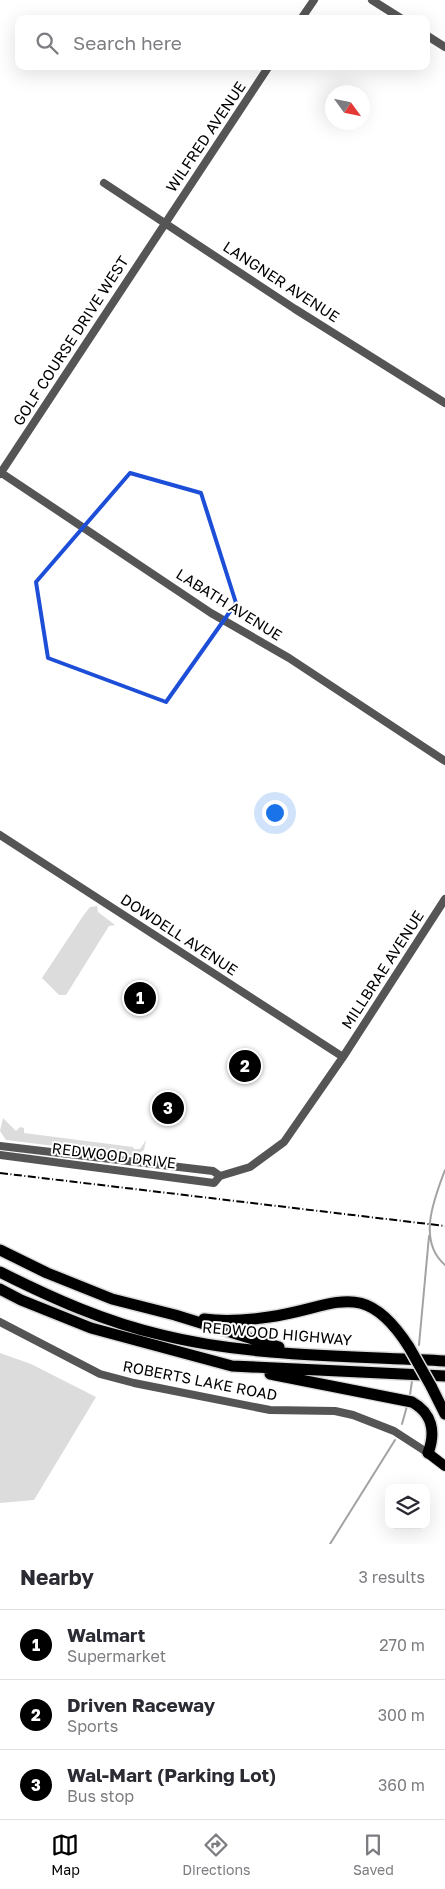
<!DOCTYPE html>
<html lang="en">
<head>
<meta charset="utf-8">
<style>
  :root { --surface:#fff; --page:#f7f7f7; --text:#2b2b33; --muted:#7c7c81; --line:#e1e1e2; --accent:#000 }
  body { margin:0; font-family:"Golos Text",sans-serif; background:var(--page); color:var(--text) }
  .controls { position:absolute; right:15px; bottom:15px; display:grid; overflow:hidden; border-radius:10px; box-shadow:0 5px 20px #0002 }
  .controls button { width:45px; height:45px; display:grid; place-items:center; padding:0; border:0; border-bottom:1px solid var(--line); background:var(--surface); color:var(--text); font:25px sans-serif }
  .compass { position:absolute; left:325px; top:85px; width:45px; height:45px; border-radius:50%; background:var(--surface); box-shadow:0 5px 20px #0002; rotate:123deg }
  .you { position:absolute; left:274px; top:812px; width:18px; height:18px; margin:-12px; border:4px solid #fff; border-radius:50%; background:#1a73e8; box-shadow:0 0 0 8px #1a73e833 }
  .badge { display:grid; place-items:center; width:32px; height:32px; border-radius:50%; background:var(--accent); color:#fff; font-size:16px; font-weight:700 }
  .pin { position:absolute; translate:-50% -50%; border:2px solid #fff; box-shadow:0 1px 5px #0006 }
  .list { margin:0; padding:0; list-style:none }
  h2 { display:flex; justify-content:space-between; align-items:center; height:65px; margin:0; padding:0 20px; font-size:21px }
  h2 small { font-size:16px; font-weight:400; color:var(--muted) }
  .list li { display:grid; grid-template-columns:32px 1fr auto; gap:15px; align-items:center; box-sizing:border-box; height:70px; padding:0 20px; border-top:1px solid var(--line) }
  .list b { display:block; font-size:19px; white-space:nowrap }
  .list p { margin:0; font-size:16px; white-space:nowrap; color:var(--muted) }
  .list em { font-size:16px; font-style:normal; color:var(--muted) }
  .icon { flex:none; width:28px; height:28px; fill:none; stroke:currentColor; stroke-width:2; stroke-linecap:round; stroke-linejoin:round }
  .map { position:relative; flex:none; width:445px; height:1544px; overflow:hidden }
  .search { position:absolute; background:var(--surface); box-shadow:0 5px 20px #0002; left:15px; right:15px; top:15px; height:55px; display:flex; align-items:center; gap:12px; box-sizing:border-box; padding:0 18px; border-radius:10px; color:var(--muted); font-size:19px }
  .sheet { height:275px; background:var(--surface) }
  nav { display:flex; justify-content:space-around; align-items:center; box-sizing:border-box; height:70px; border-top:1px solid var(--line); background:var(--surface); font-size:14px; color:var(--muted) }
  nav a { display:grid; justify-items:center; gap:2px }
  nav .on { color:var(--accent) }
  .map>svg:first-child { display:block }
  .green { fill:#dcdcdc }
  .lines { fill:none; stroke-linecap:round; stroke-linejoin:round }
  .stream { stroke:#a3a3a3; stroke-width:2 }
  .major-casing { stroke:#dbdbdb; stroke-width:12 }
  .highway-casing { stroke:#dbdbdb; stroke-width:14 }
  .minor { stroke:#555; stroke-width:8 }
  .major { stroke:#000; stroke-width:10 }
  .highway { stroke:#000; stroke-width:11 }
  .rail { stroke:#000; stroke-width:2; stroke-dasharray:8 2.5 1 2.5; stroke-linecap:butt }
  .highway-bridge-casing { stroke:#dbdbdb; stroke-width:14; stroke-linecap:butt }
  .highway-bridge { stroke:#000; stroke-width:11 }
  .marked { fill:none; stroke:#1d4ed8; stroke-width:4; stroke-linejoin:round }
  .labels { text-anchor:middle; stroke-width:4; stroke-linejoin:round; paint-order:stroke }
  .street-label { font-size:15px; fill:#000; stroke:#fff }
</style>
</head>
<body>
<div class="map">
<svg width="445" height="1544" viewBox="0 0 445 1544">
  <rect width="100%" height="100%" fill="#fff"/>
  <path class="green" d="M97 906 98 912 115 925 109 926 66 995H59L42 978 83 916 90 907Z
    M3 1118 16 1131 20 1127 24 1128V1133L133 1147 134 1149H140L146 1140 144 1150 136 1156 6 1140 0 1131Z
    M0 1353 31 1364 96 1397 34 1500 0 1503Z"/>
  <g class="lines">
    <path class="stream" d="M445 1170C434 1199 417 1241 445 1265
      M419 1345 429 1236
      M410 1395 412 1381
      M402 1424 407 1406
      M330 1544 395 1440"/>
    <defs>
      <path id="major" d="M428 1453 445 1466"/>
      <path id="highway" d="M0 1250 47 1273 112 1299 175 1315 279 1347
        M0 1272C52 1298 105 1322 162 1335 250 1357 354 1356 445 1361
        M0 1289 21 1300 91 1328 232 1366 445 1376
        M204 1319C225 1322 249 1320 269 1317 335 1308 363 1275 409 1347
        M270 1374 412 1402C432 1413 436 1432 428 1453
        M431 1386 445 1414"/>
    </defs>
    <use href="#major" class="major-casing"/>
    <use href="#highway" class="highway-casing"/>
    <path class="minor" d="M372 0 402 19
      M301 19 314 0
      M426 35 445 47
      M104 183 295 309 445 403
      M0 472 211 613 289 658 445 761
      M0 474 269 66
      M0 835 343 1057
      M0 1146 213 1171 220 1176
      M0 1155 214 1183 220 1176 250 1167 284 1142 343 1057 445 899
      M0 1322 100 1374 134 1383 270 1410 335 1411 353 1415 394 1431 428 1453"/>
    <use href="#major" class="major"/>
    <use href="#highway" class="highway"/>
    <path class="rail" d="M0 1173 445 1226"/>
    <defs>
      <path id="highway-bridge" d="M409 1347 431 1386"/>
    </defs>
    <use href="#highway-bridge" class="highway-bridge-casing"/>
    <use href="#highway-bridge" class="highway-bridge"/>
  </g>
  <path class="marked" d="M130 473 201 493 236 603 166 702 48 658 36 582Z"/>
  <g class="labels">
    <g class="street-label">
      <text transform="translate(206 137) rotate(-56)" y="5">WILFRED AVENUE</text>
      <text transform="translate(281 282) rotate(33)" y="5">LANGNER AVENUE</text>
      <text transform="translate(71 341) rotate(-57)" y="5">GOLF COURSE DRIVE WEST</text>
      <text transform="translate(229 605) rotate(32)" y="5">LABATH AVENUE</text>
      <text transform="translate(179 935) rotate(33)" y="5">DOWDELL AVENUE</text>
      <text transform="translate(383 970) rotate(-57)" y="5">MILLBRAE AVENUE</text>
      <text transform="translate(114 1156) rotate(7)" y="5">REDWOOD DRIVE</text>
      <text transform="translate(277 1334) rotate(5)" y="5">REDWOOD HIGHWAY</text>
      <text transform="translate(200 1381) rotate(11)" y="5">ROBERTS LAKE ROAD</text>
    </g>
  </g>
</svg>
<div class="controls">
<button><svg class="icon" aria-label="layers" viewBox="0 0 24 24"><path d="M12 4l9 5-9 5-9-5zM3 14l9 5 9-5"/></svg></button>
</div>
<svg class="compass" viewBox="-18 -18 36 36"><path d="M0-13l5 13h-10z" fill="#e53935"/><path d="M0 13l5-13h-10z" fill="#7c7c81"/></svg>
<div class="you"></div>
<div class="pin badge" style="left:140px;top:998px">1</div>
<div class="pin badge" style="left:245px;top:1066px">2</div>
<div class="pin badge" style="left:168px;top:1108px">3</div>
<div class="search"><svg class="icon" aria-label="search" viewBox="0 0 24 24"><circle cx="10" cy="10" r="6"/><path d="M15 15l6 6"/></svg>Search here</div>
</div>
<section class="sheet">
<h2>Nearby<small>3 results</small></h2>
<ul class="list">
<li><span class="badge">1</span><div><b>Walmart</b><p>Supermarket</p></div><em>270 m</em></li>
<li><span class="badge">2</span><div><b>Driven Raceway</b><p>Sports</p></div><em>300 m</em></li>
<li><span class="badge">3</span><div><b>Wal-Mart (Parking Lot)</b><p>Bus stop</p></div><em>360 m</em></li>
</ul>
</section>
<nav>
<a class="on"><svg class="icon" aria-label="map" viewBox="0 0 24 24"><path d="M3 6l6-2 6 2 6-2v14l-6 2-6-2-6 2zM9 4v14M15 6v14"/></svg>Map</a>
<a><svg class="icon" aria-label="directions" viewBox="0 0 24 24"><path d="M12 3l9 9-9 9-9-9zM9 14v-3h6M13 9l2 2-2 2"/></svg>Directions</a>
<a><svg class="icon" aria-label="saved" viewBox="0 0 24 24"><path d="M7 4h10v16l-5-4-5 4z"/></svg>Saved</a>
</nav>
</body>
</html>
